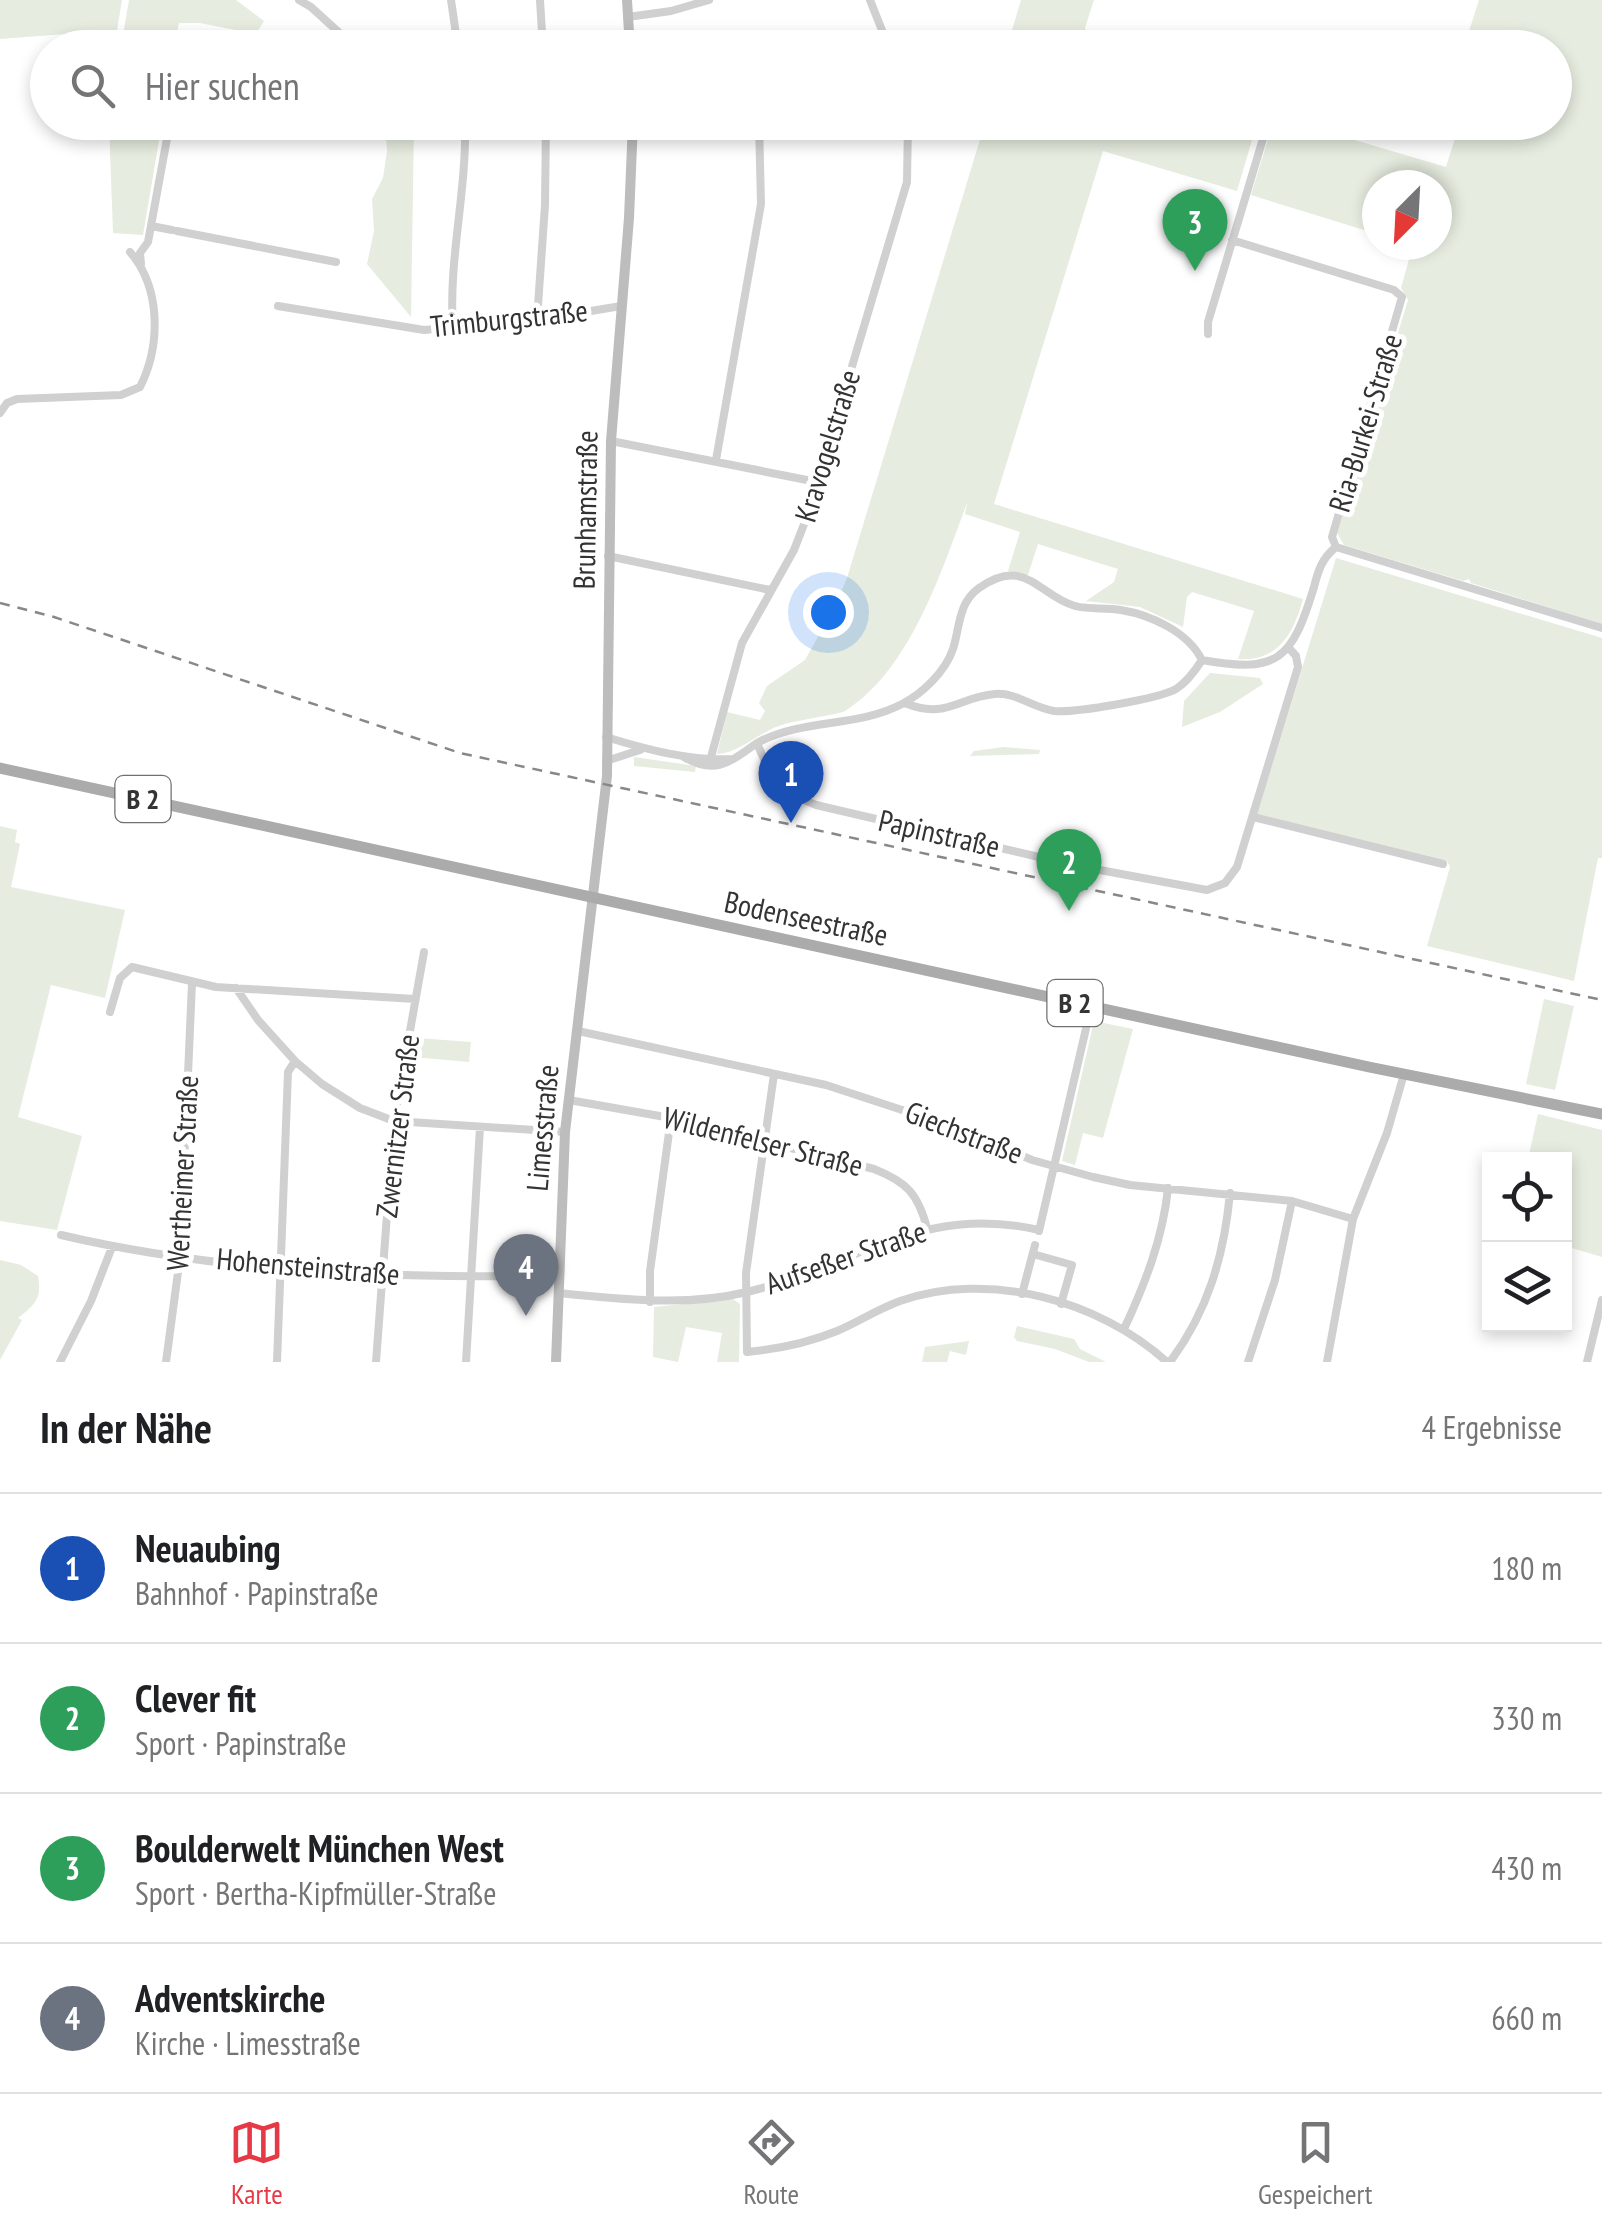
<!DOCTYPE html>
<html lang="de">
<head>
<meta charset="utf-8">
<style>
  :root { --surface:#fff; --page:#f2f2f2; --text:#202124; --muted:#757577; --line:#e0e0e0; --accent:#e63946 }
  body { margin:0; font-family:"PT Sans Narrow",sans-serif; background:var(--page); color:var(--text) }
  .controls { position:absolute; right:30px; bottom:30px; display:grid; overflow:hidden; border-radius:0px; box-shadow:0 5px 15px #0003 }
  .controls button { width:90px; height:90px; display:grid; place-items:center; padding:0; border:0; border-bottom:2px solid var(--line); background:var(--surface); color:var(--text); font:50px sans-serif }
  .compass { position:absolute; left:1362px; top:170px; width:90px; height:90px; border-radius:50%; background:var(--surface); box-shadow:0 5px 15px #0003; rotate:204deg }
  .you { position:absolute; left:828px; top:612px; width:35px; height:35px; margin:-25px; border:8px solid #fff; border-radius:50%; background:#1a73e8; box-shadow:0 0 0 15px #1a73e833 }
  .badge { display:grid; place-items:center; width:65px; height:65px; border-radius:50%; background:var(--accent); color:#fff; font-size:32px; font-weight:700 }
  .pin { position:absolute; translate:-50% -82px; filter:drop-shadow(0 2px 5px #0008) }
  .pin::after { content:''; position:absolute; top:52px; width:35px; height:30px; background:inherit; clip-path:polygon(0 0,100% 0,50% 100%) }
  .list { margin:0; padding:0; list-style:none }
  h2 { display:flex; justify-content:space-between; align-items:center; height:130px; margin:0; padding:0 40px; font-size:42px }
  h2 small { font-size:32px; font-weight:400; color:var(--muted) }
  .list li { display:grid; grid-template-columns:65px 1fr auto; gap:30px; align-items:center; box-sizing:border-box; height:150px; padding:0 40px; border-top:2px solid var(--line) }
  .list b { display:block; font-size:38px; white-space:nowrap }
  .list p { margin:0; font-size:32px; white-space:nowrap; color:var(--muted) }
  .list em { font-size:32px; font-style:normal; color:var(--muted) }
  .icon { flex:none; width:55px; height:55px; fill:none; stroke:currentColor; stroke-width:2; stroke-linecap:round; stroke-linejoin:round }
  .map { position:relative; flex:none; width:1602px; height:1362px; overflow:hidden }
  .search { position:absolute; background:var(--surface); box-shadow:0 5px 15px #0003; left:30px; right:30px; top:30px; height:110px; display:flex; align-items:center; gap:25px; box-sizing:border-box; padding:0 35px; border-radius:55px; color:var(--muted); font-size:38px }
  .sheet { height:730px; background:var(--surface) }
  nav { display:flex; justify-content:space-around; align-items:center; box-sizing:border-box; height:140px; border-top:2px solid var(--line); background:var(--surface); font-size:28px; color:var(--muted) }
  nav a { display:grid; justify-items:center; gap:5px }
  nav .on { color:var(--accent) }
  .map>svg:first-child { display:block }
  .green { fill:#e6ecdf }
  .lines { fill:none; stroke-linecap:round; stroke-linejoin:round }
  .street { stroke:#d0d0d0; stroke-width:8 }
  .secondary { stroke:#bdbdbd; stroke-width:10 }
  .primary { stroke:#ababab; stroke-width:11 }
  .rail { stroke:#888; stroke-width:2.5; stroke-dasharray:10 8; stroke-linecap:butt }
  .labels { text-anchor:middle; stroke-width:10; stroke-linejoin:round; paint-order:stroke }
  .shield { fill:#fff; stroke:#707070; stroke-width:2.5 }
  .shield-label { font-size:28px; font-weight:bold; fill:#333 }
  .street-label { font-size:30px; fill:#333; stroke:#fff }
</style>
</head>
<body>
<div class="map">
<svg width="1602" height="1362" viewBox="0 0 1602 1362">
  <rect width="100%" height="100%" fill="#fff"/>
  <path class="green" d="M0 0H122L117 30 0 39Z
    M129 0H236L264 21 256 34 200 23H179L174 47H121Z
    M1021 0H1094L1085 28 1094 47H1007Z
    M1479 0H1602V624L1471 583 1469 579 1463 581 1344 545 1337 533 1408 300 1401 288 1413 245H1437V185H1377V234L1251 195 1273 123H1297L1446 167 1458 129 1441 123 1554 122V48L1464 47Z
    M109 123H162L143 235 113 233Z
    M385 123H414L411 317 367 264 374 231 372 199 383 178 387 151Z
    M985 123H1257L1237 191 1103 151 994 504 1303 599C1294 632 1279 662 1238 659L1254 611 1192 592 1187 597 1183 627 1140 607 1086 601 1114 582 1118 569 1038 544 1028 575 1008 571 1020 532 965 514 967 503C941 572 911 669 845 711 838 715 794 720 779 726 758 733 739 753 717 754L727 712 760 720 765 711 759 703 767 686 805 660 835 606 847 578Z
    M1336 558 1602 638V858H1598L1574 981 1427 946 1450 867 1447 861 1255 821Z
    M1210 673 1260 678 1263 684 1220 712 1182 727 1184 701Z
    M1004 747 1040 750 1039 754 970 756 974 751Z
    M634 757 696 766 695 772 634 766Z
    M0 826 17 830 15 842 20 844 11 887 125 910 105 998 51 985 18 1117 82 1136 57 1230 0 1221Z
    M1544 999 1574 1006 1555 1090 1526 1084Z
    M1094 1021 1133 1029 1103 1138 1083 1133 1075 1165 1062 1161Z
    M417 1038 471 1042 469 1062 413 1057Z
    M1538 1114 1602 1130V1257L1565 1246 1564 1160 1528 1159Z
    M0 1260 21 1265 38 1276C42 1298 36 1304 18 1318L22 1320 0 1360Z
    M733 1299 740 1304 739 1362H717L722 1333 686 1327 678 1362 653 1357 654 1307Z
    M1017 1326 1074 1339 1080 1349 1106 1362H1089L1055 1349 1017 1341 1014 1337Z
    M969 1341 966 1355 950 1351 947 1362H922L925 1347Z"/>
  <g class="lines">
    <path class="street" d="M299 0 311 7 356 48
      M451 0 458 48
      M540 0 543 48
      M870 0 889 48
      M628 17 671 11 709 0
      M182 48 185 37
      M633 125 722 122
      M151 226 172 230
      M177 231 336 262
      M1232 240 1394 290 1402 297 1332 537 1336 547
      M141 264 140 253 148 242 170 122
      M278 306 424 330 537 320 621 306
      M537 320 545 205 546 122
      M453 329C448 260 467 192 465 122
      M1208 334V322L1268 122
      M0 413 7 403 17 399 121 395 140 387C161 345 161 288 130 252
      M611 441 817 482
      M716 460 761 204 759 122
      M1336 547 1602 628
      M608 556 770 590
      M1202 660C1279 674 1292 659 1314 587 1318 571 1322 558 1336 547
      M905 703C946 720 958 697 995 694 1016 692 1033 708 1054 711 1075 713 1158 699 1176 689 1187 682 1195 671 1202 660
      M606 737C648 750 690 761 733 759
      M757 743C803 718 856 728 902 704 923 693 945 672 953 649 960 627 958 603 979 588 1025 555 1039 596 1075 606 1090 610 1106 607 1121 610 1151 615 1188 632 1202 660
      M684 757C716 776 731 761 757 743 768 772 785 794 816 805L1073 865 1207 890 1225 883 1237 867 1298 667 1296 656 1289 648
      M711 757 742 643 794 550 808 514 907 182 908 122
      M606 761 640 750
      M1253 817 1443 864
      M236 988 258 1020 295 1061 322 1084 360 1108 394 1121 565 1132
      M110 1012 120 978 132 967 216 987 415 999
      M578 1031 826 1085 963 1130 1032 1160 1093 1177 1130 1185 1292 1201 1353 1219
      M774 1074 746 1273 747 1352C778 1349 808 1343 837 1331 858 1322 878 1309 900 1301 988 1270 1099 1300 1167 1362
      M569 1100 671 1118 874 1169C907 1182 918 1194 927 1228
      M1039 1231 1091 1007
      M61 1235C223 1273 392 1278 557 1276
      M1033 1254 1072 1265 1061 1304
      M558 1293C621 1299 685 1307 747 1292 855 1266 921 1203 1039 1230
      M1022 1294 1035 1245
      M650 1302V1271L671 1118
      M1124 1329C1145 1284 1163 1238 1168 1188
      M60 1362 91 1301 112 1247
      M166 1362 180 1257 192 983
      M277 1362 288 1072 295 1061
      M376 1362 394 1121 424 952
      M466 1362 480 1127
      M1170 1362C1208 1311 1224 1256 1230 1193
      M1248 1362 1275 1280 1292 1201
      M1327 1362 1353 1219 1387 1133 1404 1074
      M1587 1362 1602 1300"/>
    <path class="secondary" d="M627 0 630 48
      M556 1362 565 1132 607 776 611 441 629 218 633 122"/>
    <path class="primary" d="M0 768 1369 1067 1602 1114"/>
    <path class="rail" d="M0 603 54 617 460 753 1602 1000"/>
  </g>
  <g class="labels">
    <g class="shield">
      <rect x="115.5" y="776" width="55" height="46" rx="8"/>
      <rect x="1047.5" y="980" width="55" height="46" rx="8"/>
    </g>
    <g class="shield-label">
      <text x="143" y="809">B 2</text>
      <text x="1075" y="1013">B 2</text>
    </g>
    <g class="street-label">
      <text transform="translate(509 319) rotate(-6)" y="10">Trimburgstraße</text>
      <text transform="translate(1366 423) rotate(-73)" y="10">Ria-Burkei-Straße</text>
      <text transform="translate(828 446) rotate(-73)" y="10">Kravogelstraße</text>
      <text transform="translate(586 510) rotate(-89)" y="10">Brunhamstraße</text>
      <text transform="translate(939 834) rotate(13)" y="10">Papinstraße</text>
      <text transform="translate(806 919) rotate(12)" y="10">Bodenseestraße</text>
      <text transform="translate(398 1126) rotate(-83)" y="10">Zwernitzer Straße</text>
      <text transform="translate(543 1128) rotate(-85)" y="10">Limesstraße</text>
      <text transform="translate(964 1133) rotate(21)" y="10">Giechstraße</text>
      <text transform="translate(763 1142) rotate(14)" y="10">Wildenfelser Straße</text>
      <text transform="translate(183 1173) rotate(-87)" y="10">Wertheimer Straße</text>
      <text transform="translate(846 1258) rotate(-19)" y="10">Aufseßer Straße</text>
      <text transform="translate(308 1267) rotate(5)" y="10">Hohensteinstraße</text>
    </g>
  </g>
</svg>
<div class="controls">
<button><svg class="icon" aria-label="locate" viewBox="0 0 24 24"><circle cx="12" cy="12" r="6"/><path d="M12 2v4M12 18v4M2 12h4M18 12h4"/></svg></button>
<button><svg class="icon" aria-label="layers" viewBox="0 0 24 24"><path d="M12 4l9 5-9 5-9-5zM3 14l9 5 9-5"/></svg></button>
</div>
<svg class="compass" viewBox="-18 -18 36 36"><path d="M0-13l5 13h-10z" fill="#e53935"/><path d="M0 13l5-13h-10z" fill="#757577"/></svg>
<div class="you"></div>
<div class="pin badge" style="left:791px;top:823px;background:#1a4fb4">1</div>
<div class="pin badge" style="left:1069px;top:911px;background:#2e9e5b">2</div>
<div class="pin badge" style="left:1195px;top:271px;background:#2e9e5b">3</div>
<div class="pin badge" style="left:526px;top:1316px;background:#6b7280">4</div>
<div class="search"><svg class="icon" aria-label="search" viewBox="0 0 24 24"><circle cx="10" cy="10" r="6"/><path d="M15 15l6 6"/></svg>Hier suchen</div>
</div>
<section class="sheet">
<h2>In der Nähe<small>4 Ergebnisse</small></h2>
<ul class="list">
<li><span class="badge" style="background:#1a4fb4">1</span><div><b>Neuaubing</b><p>Bahnhof · Papinstraße</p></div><em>180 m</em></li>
<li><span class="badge" style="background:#2e9e5b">2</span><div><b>Clever fit</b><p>Sport · Papinstraße</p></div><em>330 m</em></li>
<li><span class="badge" style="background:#2e9e5b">3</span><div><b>Boulderwelt München West</b><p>Sport · Bertha-Kipfmüller-Straße</p></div><em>430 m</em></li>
<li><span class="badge" style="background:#6b7280">4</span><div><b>Adventskirche</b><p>Kirche · Limesstraße</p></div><em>660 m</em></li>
</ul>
</section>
<nav>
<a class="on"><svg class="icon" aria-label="map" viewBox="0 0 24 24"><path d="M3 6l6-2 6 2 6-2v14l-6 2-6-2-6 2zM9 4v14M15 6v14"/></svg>Karte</a>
<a><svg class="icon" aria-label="directions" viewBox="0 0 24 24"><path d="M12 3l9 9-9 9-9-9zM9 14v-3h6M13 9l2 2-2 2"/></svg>Route</a>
<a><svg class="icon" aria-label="saved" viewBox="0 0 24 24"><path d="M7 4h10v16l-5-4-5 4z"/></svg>Gespeichert</a>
</nav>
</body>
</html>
